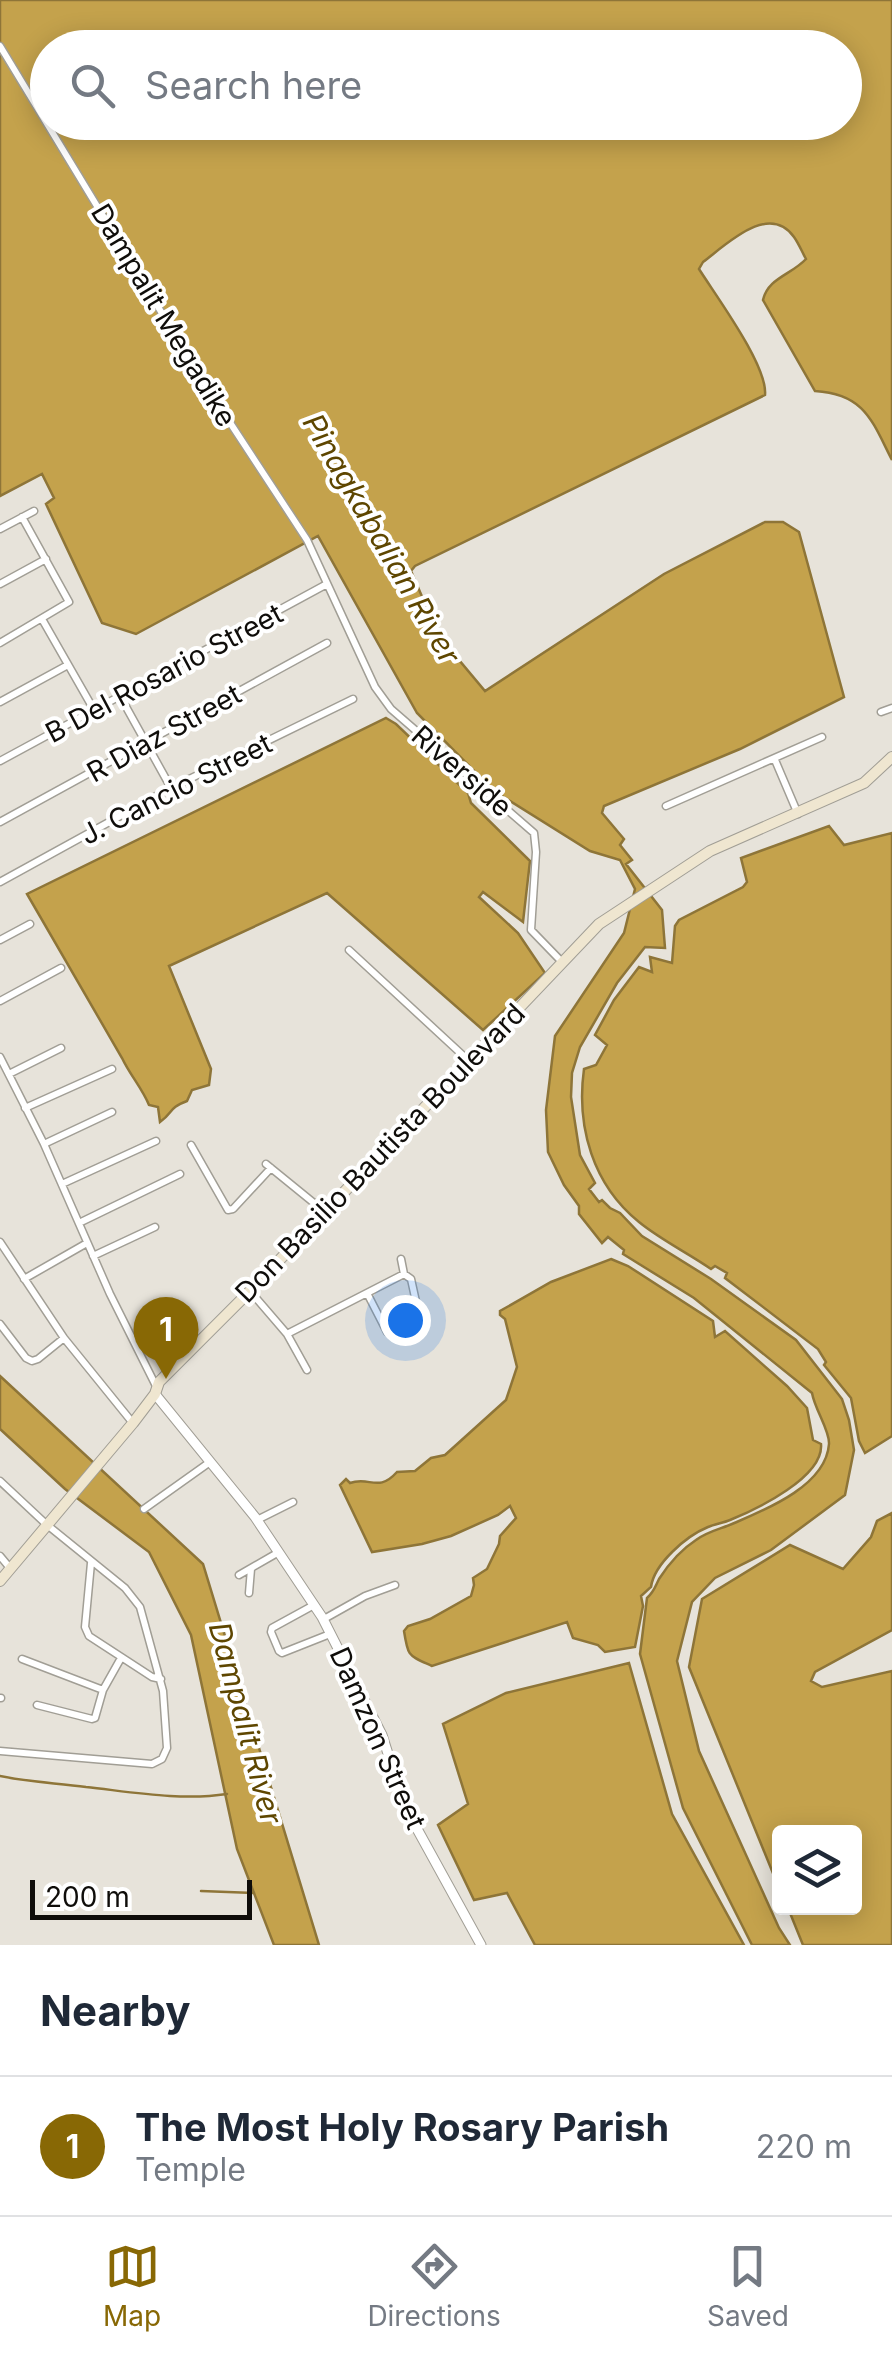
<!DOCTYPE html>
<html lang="en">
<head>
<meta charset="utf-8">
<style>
  :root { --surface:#fff; --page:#f2f2f3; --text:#1f2937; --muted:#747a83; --line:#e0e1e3; --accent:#886805 }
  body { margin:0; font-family:Inter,sans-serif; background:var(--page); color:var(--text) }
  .controls { position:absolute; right:30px; bottom:30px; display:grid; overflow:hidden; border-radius:10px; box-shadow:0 5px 25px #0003 }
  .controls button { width:90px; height:90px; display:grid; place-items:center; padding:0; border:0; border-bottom:2px solid var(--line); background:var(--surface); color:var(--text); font:50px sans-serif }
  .scale { position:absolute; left:30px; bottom:25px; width:222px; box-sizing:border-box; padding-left:10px; border:5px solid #0f0d0a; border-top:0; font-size:28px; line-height:35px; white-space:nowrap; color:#0f0d0a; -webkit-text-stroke:8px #fff; paint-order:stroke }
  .you { position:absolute; left:405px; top:1320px; width:35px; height:35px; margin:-25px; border:8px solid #fff; border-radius:50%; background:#1a73e8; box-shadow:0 0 0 15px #1a73e833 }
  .badge { display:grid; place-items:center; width:65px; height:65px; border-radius:50%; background:var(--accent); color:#fff; font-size:32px; font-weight:700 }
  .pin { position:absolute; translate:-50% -82px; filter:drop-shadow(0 2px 5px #0008) }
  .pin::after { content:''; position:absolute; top:52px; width:35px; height:30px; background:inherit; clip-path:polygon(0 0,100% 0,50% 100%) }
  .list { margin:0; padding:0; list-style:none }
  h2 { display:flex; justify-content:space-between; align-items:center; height:130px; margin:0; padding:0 40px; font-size:42px }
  h2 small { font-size:32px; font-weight:400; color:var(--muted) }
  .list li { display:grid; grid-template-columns:65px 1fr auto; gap:30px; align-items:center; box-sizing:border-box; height:140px; padding:0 40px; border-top:2px solid var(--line) }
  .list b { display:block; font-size:38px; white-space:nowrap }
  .list p { margin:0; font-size:32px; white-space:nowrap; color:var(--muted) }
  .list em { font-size:32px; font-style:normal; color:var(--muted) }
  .icon { flex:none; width:55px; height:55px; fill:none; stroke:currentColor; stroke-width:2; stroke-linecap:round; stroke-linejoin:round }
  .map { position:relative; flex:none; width:892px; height:1945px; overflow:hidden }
  .search { position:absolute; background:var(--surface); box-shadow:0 5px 25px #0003; left:30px; right:30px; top:30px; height:110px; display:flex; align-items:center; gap:25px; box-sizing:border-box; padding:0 35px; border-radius:55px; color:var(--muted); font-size:38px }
  .sheet { height:270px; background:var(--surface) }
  nav { display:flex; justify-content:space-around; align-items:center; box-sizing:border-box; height:140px; border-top:2px solid var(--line); background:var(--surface); font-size:28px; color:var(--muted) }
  nav a { display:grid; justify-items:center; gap:5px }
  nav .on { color:var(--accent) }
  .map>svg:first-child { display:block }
  .water { fill:#c4a24c; stroke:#8e7538; stroke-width:2.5; fill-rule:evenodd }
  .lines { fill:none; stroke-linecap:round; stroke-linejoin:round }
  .stream { stroke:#8e7538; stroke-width:2.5 }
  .minor-casing { stroke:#a19e95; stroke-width:9 }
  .tertiary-casing { stroke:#a19e95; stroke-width:11 }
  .secondary-casing { stroke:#a19e95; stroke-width:12 }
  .minor { stroke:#fff; stroke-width:6 }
  .tertiary { stroke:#fff; stroke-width:9 }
  .secondary { stroke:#efe6d0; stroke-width:10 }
  .labels { text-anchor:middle; stroke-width:8; stroke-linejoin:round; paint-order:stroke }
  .street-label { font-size:28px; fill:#0f0d0a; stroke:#fff }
  .water-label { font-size:30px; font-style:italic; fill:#5e4600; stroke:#fff }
</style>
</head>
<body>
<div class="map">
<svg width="892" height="1945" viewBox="0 0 892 1945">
  <rect width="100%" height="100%" fill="#e7e3da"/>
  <path class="water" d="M0 0H892V460C872 421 865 394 815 391L763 300C768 278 791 275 806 259 802 252 799 244 794 237 769 202 727 244 703 262L699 269C716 296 768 366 765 395L415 566 411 571 439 636 485 691 664 574 765 522H783L799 532 844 697 740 749 604 806 602 813 624 839 620 845 632 860 626 864 662 910 665 948 645 947 617 983 580 1047 572 1073 571 1097 580 1155 595 1183 589 1189 599 1202 602 1200 610 1208 620 1213 642 1236 711 1279 796 1340 842 1399 849 1420 854 1450 845 1495 771 1550 715 1578 692 1602 677 1661 699 1751 779 1928 790 1945H752L683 1808 640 1654 647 1598C654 1592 655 1587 659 1579 668 1565 682 1549 696 1540 706 1532 720 1529 732 1524 765 1510 826 1486 829 1444 830 1431 815 1410 812 1393L694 1298 623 1254 624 1250 608 1237 602 1243 579 1214V1206L564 1185 548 1152 546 1110 555 1036 624 933 635 889 620 860 590 851 494 791 417 713 318 536 136 634 102 623 46 504 54 498 42 474 0 496ZM48 48H844V122H48Z
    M386 718 396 724 468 793 471 803 530 861 523 922 483 892 479 897 518 933 545 973 483 1030 327 893 169 966 211 1069 209 1085 192 1090 187 1101C168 1108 174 1112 160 1122L158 1107 149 1105C142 1088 130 1075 122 1058L27 894Z
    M829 826 844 845 892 833V1436L865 1453 859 1441 851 1398 824 1365 826 1362 818 1349 725 1278 727 1273 715 1266 711 1269C688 1253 661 1240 639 1222 593 1185 576 1127 584 1069L596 1065 607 1045 595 1035 614 1000 639 967 652 972 650 957 672 963 675 926 679 920 743 887 747 882 741 858Z
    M611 1259 628 1266 713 1321 715 1337 725 1331 787 1386 807 1408 813 1440 821 1444C824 1477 757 1509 730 1520 723 1523 715 1524 708 1527 686 1536 654 1564 651 1587L641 1596 643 1606 635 1647 605 1652 598 1645 573 1638 567 1622 432 1666C408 1655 408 1657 404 1631L408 1626 430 1619 471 1596 474 1585 473 1578 487 1569 499 1544 500 1536 516 1518 510 1506 498 1515 451 1536 422 1544 372 1552 340 1485 346 1479 350 1483C370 1476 378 1493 397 1472L415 1471 431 1458 445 1455 506 1400 517 1367 505 1319 500 1315V1311L551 1282Z
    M0 1376 203 1564 319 1945H274L237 1849 191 1635 149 1552 65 1489 0 1429Z
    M892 1513V1630L815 1672 811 1681 822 1687 892 1671V1945H803L788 1908H854V1832H780L779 1888 689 1667 702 1599 790 1545 843 1569 871 1537 877 1521Z
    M629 1663 672 1814 744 1945H535L507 1893 474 1900 438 1825 468 1804 443 1724 506 1693Z"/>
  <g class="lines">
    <path class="stream" d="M0 1776C28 1782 57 1783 86 1787 132 1792 181 1801 227 1794
      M201 1891 254 1893"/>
    <defs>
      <path id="minor" d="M0 46 206 386 307 540 375 687 391 709 534 833 536 852 531 930 562 962
        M0 529 34 511
        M0 584 46 559
        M42 619 94 710
        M0 643 69 602 22 517
        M120 696 171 788
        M0 702 66 666
        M881 712 892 708
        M775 760 798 814
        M0 761 327 584
        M666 806 822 737
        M0 822 327 643
        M0 882 171 788 353 699
        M0 940 30 924
        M349 950 469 1061
        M0 1001 61 968
        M0 1057 44 1144 110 1294 156 1386
        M9 1074 61 1048
        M25 1108 112 1069
        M44 1144 112 1112
        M191 1145 228 1210 233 1209 271 1168
        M266 1164 325 1212
        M62 1184 156 1141
        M79 1223 180 1174
        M0 1242 64 1338 132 1422
        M93 1256 155 1227
        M401 1259 404 1274
        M24 1279 87 1243
        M250 1291 287 1334 307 1370
        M367 1293 387 1332
        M0 1324 26 1358 32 1361 38 1359 64 1338
        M287 1334 404 1274 411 1279 420 1320
        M0 1481 46 1524 125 1588 140 1607 163 1691 167 1748 162 1759 152 1764 0 1751
        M144 1509 210 1462
        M257 1520 293 1502
        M0 1556 10 1568
        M91 1563 85 1627 89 1636 152 1677 161 1679
        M239 1575 279 1552
        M249 1593 251 1569
        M314 1605 272 1628 271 1632 279 1651 282 1653 330 1634
        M324 1619 365 1596 395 1585
        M22 1659 103 1690
        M0 1698H1
        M37 1705 92 1719 95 1718 103 1690 121 1658"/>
      <path id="tertiary" d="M155 1394 255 1517 322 1617 382 1735 405 1807 481 1945"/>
      <path id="secondary" d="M0 1581 133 1423 155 1394 159 1382 250 1291 599 924 710 851 864 783 892 757"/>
    </defs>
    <use href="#minor" class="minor-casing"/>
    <use href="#tertiary" class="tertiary-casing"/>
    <use href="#secondary" class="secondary-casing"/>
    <use href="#minor" class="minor"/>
    <use href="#tertiary" class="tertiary"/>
    <use href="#secondary" class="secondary"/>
  </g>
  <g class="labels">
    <g class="street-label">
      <text transform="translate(164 315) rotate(59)" y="10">Dampalit Megadike</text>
      <text transform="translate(164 673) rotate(-28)" y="10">B Del Rosario Street</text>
      <text transform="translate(164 733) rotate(-29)" y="10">R Diaz Street</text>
      <text transform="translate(462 771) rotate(41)" y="10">Riverside</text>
      <text transform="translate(176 789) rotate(-27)" y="10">J. Cancio Street</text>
      <text transform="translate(380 1153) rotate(-46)" y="10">Don Basilio Bautista Boulevard</text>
      <text transform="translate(378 1738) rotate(66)" y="10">Damzon Street</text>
    </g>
    <g class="water-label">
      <text transform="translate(381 539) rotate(60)" y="10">Pinagkabalian River</text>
      <text transform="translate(245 1723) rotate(75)" y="10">Dampalit River</text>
    </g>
  </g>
</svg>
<div class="controls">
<button><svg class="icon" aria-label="layers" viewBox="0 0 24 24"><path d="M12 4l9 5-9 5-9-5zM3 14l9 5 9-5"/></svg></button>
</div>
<div class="scale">200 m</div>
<div class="you"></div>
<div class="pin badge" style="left:166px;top:1379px">1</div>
<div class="search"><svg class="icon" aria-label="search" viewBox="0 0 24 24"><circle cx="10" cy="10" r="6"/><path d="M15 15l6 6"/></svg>Search here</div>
</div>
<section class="sheet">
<h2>Nearby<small></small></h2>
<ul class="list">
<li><span class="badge">1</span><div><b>The Most Holy Rosary Parish</b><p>Temple</p></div><em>220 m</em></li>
</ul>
</section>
<nav>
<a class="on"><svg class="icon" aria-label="map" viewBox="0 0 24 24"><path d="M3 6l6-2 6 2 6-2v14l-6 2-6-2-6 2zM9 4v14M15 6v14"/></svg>Map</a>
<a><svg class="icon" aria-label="directions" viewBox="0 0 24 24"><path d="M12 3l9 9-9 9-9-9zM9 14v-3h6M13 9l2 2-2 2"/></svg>Directions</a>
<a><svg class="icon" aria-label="saved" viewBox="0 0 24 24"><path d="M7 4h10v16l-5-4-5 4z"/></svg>Saved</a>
</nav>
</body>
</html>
